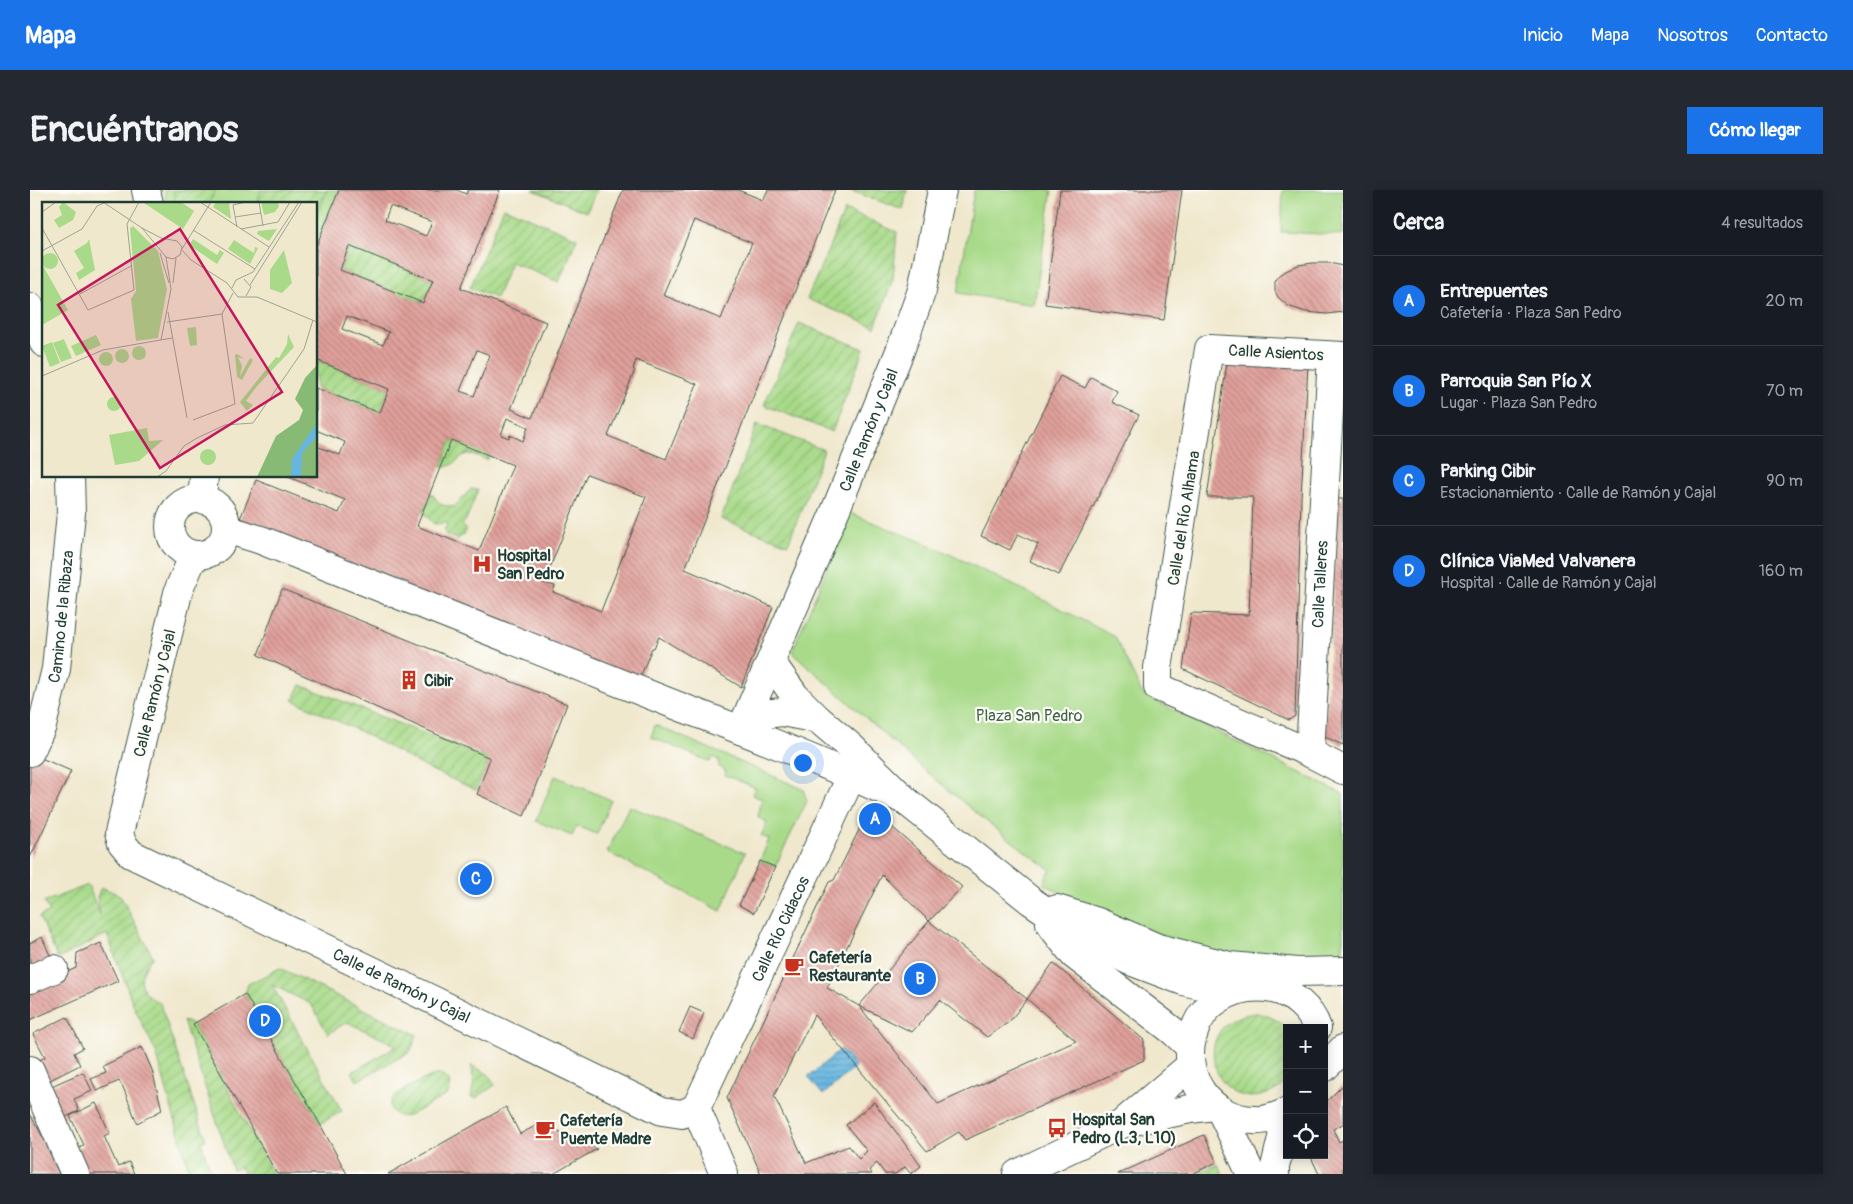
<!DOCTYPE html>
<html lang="es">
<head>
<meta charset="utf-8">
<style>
  :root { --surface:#171b24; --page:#242831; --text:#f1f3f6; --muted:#9ea1a6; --line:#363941; --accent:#1a73e8 }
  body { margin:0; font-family:Pangolin,sans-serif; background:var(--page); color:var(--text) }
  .controls { position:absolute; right:15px; bottom:15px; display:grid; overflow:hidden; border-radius:0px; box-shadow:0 2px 12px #0003 }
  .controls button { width:45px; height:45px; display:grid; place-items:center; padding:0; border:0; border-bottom:1px solid var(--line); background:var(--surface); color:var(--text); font:25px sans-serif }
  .you { position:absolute; left:772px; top:572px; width:18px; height:18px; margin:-12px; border:4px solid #fff; border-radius:50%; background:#1a73e8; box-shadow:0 0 0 8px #1a73e833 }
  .badge { display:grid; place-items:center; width:32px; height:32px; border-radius:50%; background:var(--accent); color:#fff; font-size:16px; font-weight:700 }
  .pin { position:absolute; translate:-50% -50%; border:2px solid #fff; box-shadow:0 1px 5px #0006 }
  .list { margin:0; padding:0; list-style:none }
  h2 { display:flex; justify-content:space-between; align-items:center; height:65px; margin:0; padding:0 20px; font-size:21px }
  h2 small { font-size:16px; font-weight:400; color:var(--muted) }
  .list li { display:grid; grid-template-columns:32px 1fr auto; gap:15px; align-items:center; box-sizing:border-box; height:90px; padding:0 20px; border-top:1px solid var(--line) }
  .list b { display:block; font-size:19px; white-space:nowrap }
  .list p { margin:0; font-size:16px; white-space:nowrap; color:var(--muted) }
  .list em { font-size:16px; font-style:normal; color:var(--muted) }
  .icon { flex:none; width:28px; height:28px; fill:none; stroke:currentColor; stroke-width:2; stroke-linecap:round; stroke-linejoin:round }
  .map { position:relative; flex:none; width:1313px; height:984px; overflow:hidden; border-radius:0px }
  header { display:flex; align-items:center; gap:30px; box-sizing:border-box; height:70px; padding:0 25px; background:var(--accent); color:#fff }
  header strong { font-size:24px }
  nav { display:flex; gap:28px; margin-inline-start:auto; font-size:18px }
  .intro { display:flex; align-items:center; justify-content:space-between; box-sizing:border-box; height:120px; padding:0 30px }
  h1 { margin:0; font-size:35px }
  .button { padding:12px 22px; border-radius:0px; background:var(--accent); color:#fff; font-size:18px; font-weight:700 }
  main { display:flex; gap:30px; padding:0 30px }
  aside { flex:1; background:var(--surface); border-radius:0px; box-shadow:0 2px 12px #0003 }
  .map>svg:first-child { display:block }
  .park { fill:#a8da89; stroke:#648c5e }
  .garden { fill:url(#garden-furrows); stroke:#648c5e }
  .water { fill:url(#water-rules); stroke:#43798a }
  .building { fill:url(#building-back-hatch); fill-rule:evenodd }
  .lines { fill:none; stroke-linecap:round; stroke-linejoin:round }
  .minor-casing { stroke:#3e574b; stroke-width:30 }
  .minor { stroke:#fff; stroke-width:28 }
  .labels { text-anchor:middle; stroke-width:4.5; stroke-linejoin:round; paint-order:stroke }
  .street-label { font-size:16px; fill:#1f3d34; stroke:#fdfcf7 }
  .poi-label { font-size:16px; font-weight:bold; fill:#1f3d34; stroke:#fdfcf7; text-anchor:start }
  .park-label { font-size:16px; fill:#416449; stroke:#fdfcf7 }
  .inset-road { fill:none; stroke:#9ca490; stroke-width:1 }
  .view { fill:#c2185b; fill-opacity:0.15; stroke:#c2185b; stroke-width:2.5 }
  .inset-edge { fill:none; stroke:#1f3d34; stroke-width:2.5 }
</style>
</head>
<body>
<header>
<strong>Mapa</strong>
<nav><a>Inicio</a><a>Mapa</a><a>Nosotros</a><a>Contacto</a></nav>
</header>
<div class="intro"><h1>Encuéntranos</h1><a class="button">Cómo llegar</a></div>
<main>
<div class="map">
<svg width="1313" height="984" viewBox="0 0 1313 984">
  <defs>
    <pattern id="garden-furrows" width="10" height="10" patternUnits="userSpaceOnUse" patternTransform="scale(1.25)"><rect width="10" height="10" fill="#a8da89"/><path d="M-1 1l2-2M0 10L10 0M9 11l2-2" fill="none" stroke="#90bc77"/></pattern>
    <pattern id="water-rules" width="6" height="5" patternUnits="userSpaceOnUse" patternTransform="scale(1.25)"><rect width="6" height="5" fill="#67b5e1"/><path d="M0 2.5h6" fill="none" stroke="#5494b7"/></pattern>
    <pattern id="building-back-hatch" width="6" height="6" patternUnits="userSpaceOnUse" patternTransform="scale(1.25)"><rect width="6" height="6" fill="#e1a09b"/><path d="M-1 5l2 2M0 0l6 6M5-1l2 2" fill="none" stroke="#b6847f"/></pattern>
  </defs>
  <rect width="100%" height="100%" fill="#fdfcf7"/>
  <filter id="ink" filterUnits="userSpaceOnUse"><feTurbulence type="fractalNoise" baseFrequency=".02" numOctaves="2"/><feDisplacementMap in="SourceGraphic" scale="10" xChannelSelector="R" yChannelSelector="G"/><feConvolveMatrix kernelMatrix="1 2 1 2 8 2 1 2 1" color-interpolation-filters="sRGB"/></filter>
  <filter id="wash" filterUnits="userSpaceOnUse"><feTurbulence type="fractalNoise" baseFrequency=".0096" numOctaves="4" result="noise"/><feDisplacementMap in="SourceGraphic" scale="20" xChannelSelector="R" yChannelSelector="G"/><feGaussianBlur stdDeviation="1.12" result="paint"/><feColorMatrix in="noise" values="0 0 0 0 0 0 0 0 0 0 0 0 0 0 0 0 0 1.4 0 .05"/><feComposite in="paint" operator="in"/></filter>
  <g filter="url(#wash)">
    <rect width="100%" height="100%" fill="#f0e8cd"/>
    <path class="park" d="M134 0H309L286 57V14H136Z
      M944 0H1022L1004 115 928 103Z
      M1253 0H1313V45L1251 42Z
      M820 323 907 358 1016 411 1085 447 1113 505 1313 604V773L1174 761 1044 711 1013 693 1021 680C929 615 847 537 762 462Z
      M625 535 773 599 777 611 745 677 730 671 739 649 731 646 737 632 728 627 732 609 722 605 726 598 695 585 696 581 689 577V570L682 567 680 572 621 547Z
      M525 586 581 610 567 644 547 636 542 646 506 631Z
      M599 616 715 663 691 721 577 662Z"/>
    <path class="garden" d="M143 0H185L179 14H146Z
      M231 0H297L286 27V14H226Z
      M503 0H566L557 22Z
      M819 0H877L873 20Z
      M474 17 547 48 529 92 481 72 466 108 440 98Z
      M815 20 867 42 863 89 845 137 777 109Z
      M319 56 403 90 393 113 310 80Z
      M769 133 834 159 802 242 734 215Z
      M286 170 359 199 350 223 286 198Z
      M727 234 794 260 758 354 691 329Z
      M421 250 460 265 457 270C452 268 446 265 441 264 430 262 425 279 411 277Z
      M441 299 448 300 436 330 432 335 436 339 434 345 427 349 416 345 414 339 417 336 415 333 404 334 393 322 401 303 411 315 424 317Z
      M271 495 459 569 446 600 399 579 335 544 263 510Z
      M58 695 70 725 67 707 71 697 90 705 123 767C106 785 107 802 130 813L176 950 171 952 182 984H160L126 862 104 817 77 744 28 769 9 727 19 722 14 712Z
      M250 778 387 845 380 862 327 891 322 882 367 856 317 832 298 844 281 814 242 795 312 921 290 934 215 804 218 794Z
      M1227 823C1239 826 1248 829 1257 839V890C1251 898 1243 902 1234 905 1181 921 1156 828 1227 823Z
      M153 831 163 834 243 984H214L210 977 203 980Z
      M441 875 458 884 465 895 446 908 441 907 444 891Z
      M410 884 419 891 420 899 417 905 378 926C368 929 354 920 363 908 368 901 401 885 410 884Z
      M1188 974 1193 984H1166Z"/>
    <path class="water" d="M811 859 826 876 793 905 778 887Z"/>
    <g id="blocks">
      <path class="building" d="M309 0H427L436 4 438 0H470L431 98 516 132 481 219 502 228 593 0H708L733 10 738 0H805L655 379 743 417 711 497 629 447 624 458H622L609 490 209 331 226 290 309 323 315 310 256 286H286V256L310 265 315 252 286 240V198L350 223 359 199 286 170V57ZM360 16 402 32 396 46 355 30ZM664 30 722 53 691 129 633 105ZM319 56 403 90 393 113 310 80ZM317 126 359 142 353 155 312 139ZM447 160 460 165 444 206 430 201ZM606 170 667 194 636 269 578 246 605 180 603 179ZM477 228 498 237 493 251 480 245 479 248 471 245ZM421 250 483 275 449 361 387 336ZM557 284 616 307 571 421 523 402 525 396 514 393Z
        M1030 0H1152L1134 130 1015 114Z
        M1283 73H1299L1313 76V122L1297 124 1276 122 1258 116 1248 107 1245 101V92L1250 84 1268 75Z
        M1197 173 1278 175 1271 308 1265 526 1259 530 1153 479 1161 423 1219 425 1223 307H1177Z
        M1030 186 1055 198 1061 187 1087 201 1082 212 1109 225 1029 385 1000 371 1008 354 988 344 980 360 951 346Z
        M1308 309H1313V555L1295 547Z
        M252 399 537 514 494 626 447 604 460 568 228 465Z
        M4 565 41 581 0 668V573Z
        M846 627 855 631 932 697 899 731 997 809 1023 773 1114 850V870L935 950 929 942 897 961 784 825 744 906 776 973 819 956 829 969 837 961 816 935 844 912 891 976 881 984 875 977 865 984H855L847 973 839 980 842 984H731L697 908 799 692 804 690 832 634ZM852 685 899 731 829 816 882 842 910 810 957 847 979 832 997 809 1046 851 908 914 829 816 797 798Z
        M730 671 745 677 724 723 709 715Z
        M12 747 23 772 0 782V753Z
        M71 753 88 791 0 830V799L46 778 47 763Z
        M215 804 290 934 317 984H247L163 834Z
        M660 817 674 823 663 849 649 842Z
        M37 827 53 858 44 863 50 875 16 892 6 872 15 867 3 844Z
        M112 857 122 880 132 920 107 933 93 897 89 891 67 901 61 889 76 883 73 876Z
        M53 882 62 901 44 909 49 921 31 929 17 898Z
        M1313 895V934L1303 939 1309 952 1313 950V984H1289L1280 965H1294V914Z
        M66 913 80 943 74 946 88 977 99 972 104 984H53L43 962 54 955 40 926Z
        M476 917 490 944 511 933 567 959 523 984H358Z
        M0 924 15 951 29 984H0Z
        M1174 945 1187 972 1162 984H1088Z"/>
    </g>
  </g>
  <g filter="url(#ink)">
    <use href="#blocks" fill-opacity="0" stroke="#3e574b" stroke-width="1"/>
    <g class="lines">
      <defs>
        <g id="minor">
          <path d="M116 0 119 14"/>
          <path d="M0 117 14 153"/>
          <path d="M1313 166 1179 159 1128 478V497L1280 563 1313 580"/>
          <circle cx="168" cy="337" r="28"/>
          <path d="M172 309 174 286"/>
          <path d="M196 339 231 350 648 516C725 545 801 575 876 611"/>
          <path id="s1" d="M164 365 149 399 89 643 92 653 101 664 632 921 652 924 666 918"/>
          <path d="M741 472 765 506 788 529 821 557 876 611 1001 711 1057 749 1100 771 1153 791 1200 802"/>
          <path id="s2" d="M711 540 806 319 870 161 892 100 912 0"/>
          <path d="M711 540 734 524 752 522 788 529"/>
          <path id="s3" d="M0 562 12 536 26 479 41 323 40 286"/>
          <path id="s4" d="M1280 563 1302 166"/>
          <path d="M1027 719 1068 732 1128 758 1200 776 1268 782 1313 781"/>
          <path d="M1020 734 1044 765 1143 841 1159 856"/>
          <path d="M0 789 24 779"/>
          <path d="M1294 878 1313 859"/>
          <path d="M0 880 45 984"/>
          <path id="s5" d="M666 918 822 585V567"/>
          <path d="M666 918 694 984"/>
          <path d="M1191 921 1221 984"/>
          <path d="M1257 922C1246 927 1235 931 1224 930 1180 929 1150 886 1163 845 1167 830 1176 817 1189 809 1206 798 1223 795 1243 799 1262 803 1281 819 1287 838"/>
          <path d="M1096 930 1160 876"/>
          <path d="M987 984 1094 933 1160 919 1184 916"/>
          <path d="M1245 984V977L1257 927"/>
        </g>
      </defs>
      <use href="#minor" class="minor-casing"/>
      <use href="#minor" class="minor"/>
    </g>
  </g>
  <defs>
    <symbol id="hospital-bare" viewBox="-9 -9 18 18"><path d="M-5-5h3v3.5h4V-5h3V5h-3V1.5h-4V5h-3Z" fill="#c8321e" stroke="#fdfcf7" stroke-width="2.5" paint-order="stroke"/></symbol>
    <symbol id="building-bare" viewBox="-9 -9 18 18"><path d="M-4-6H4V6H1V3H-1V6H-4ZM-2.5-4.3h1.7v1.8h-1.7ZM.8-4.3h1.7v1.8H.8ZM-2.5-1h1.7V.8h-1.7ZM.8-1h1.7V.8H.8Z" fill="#c8321e" stroke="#fdfcf7" stroke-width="2.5" paint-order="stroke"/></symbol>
    <symbol id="cafe-bare" viewBox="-9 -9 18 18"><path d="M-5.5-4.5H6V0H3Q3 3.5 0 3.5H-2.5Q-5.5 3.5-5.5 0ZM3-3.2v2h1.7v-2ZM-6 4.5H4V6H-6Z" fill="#c8321e" stroke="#fdfcf7" stroke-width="2.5" paint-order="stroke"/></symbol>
    <symbol id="bus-bare" viewBox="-9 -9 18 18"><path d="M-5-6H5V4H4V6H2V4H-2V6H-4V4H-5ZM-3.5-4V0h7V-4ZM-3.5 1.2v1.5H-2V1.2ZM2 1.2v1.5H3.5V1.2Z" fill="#c8321e" stroke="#fdfcf7" stroke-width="2.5" paint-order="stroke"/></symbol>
  </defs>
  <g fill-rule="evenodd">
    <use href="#hospital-bare" x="438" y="360" width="28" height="28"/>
    <use href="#building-bare" x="365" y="476" width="28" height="28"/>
    <use href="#cafe-bare" x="750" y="762" width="28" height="28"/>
    <use href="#bus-bare" x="1013" y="924" width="28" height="28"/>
    <use href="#cafe-bare" x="501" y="925" width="28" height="28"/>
  </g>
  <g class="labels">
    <g class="street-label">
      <text transform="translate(1246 162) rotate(3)" y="6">Calle Asientos</text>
      <text dy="6" stroke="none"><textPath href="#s2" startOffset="326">Calle Ramón y Cajal</textPath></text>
      <text transform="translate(1153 328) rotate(-81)" y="6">Calle del Río Alhama</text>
      <text dy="6" stroke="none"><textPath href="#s4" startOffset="169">Calle Talleres</textPath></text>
      <text dy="6" stroke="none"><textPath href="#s3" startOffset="140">Camino de la Ribaza</textPath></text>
      <text transform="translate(124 503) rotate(-76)" y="6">Calle Ramón y Cajal</text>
      <text dy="6" stroke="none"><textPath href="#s5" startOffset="198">Calle Río Cidacos</textPath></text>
      <text dy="6" stroke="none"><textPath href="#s1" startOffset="614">Calle de Ramón y Cajal</textPath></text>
    </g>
    <g class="poi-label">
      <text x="467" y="371">Hospital<tspan x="467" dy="18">San Pedro</tspan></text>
      <text x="394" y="496">Cibir</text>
      <text x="779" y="773">Cafetería<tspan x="779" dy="18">Restaurante</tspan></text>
      <text x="1042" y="935">Hospital San<tspan x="1042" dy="18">Pedro (L3, L10)</tspan></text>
      <text x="530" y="936">Cafetería<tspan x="530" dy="18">Puente Madre</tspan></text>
    </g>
    <g class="park-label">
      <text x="999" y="531">Plaza San Pedro</text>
    </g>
  </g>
  <g transform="translate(12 12)">
    <rect width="275" height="275" fill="#f0e8cd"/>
    <path d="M275 163V275H215L234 234 257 218 261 208 253 197 263 176Z" fill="#86ba75"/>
    <path d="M139 0 152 9 141 27 102 1ZM174 0H190L187 1 189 17 171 5ZM219 0H236L237 4 233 10 222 13ZM91 24 116 49 125 87 116 136 94 139 89 97 94 89 88 26ZM0 59a8 8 0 1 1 16 0a8 8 0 1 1-16 0ZM0 62 26 108 0 123ZM154 125 155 143 148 144 145 126ZM54 133 59 143 34 154 29 144ZM22 137 30 156 19 160 11 141ZM10 140 18 161 8 165 0 144ZM105 226 107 239 121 238 97 259 73 263 67 233Z" fill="#a8da89"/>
    <path d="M21 0 34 10 31 18 17 26 12 18 20 13 17 5ZM235 27 227 39 215 32 216 29ZM47 37 53 68 37 78 34 71 42 66 32 49 45 41ZM151 37 175 53 178 48 182 51 175 62 147 43ZM192 38 212 51 213 45 216 46 208 62 186 47ZM242 48 250 81 240 91 228 87V68ZM246 132 252 145 215 184 204 199 211 203 205 209 198 200 234 155 237 156 245 142ZM90 151a7 7 0 1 1 14 0a7 7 0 1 1-14 0ZM73 154a7 7 0 1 1 14 0a7 7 0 1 1-14 0ZM57 157a7 7 0 1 1 14 0a7 7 0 1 1-14 0ZM195 152 203 157 196 155 200 164 198 174 208 156 211 158 200 178 195 175 193 153ZM65 202a7 7 0 1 1 14 0a7 7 0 1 1-14 0ZM114 242 96 259H93L91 249ZM158 255a8 8 0 1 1 16 0a8 8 0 1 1-16 0Z" fill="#a8da89"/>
    <path d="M275 221V234L260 251 259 275H249L250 257Z" fill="#67b5e1"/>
    <path class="inset-road" d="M61 0 100 26 119 36 135 39 140 45 138 53 131 57 124 55 100 26M158 0 227 45M217 0 221 24M0 10 14 0M193 15 219 11M195 25 191 3 204 0M0 26 46 108 92 88 85 22 97 0M199 27 236 20 248 0M151 28 213 67M140 47 169 0M140 48 149 58 185 81 196 95H215L275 120M0 49 40 27 55 4 62 1M118 51 127 81M202 77 209 85 204 94M131 81 134 56M208 83 260 0M190 86 194 78 211 70 257 0M38 92 89 64M126 110 145 216M180 112 191 91M125 120 180 112M119 138 129 87 124 55M0 174 61 148 130 136M151 218 193 202 180 112M115 275 124 269 142 244 155 236 183 223 211 221 262 147 271 118"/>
    <path class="view" d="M138 27 240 190 118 266 16 103Z"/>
    <rect width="275" height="275" class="inset-edge"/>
  </g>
</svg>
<div class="controls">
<button>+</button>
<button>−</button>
<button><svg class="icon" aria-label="locate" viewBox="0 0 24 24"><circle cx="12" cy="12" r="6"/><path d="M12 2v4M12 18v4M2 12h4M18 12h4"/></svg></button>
</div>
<div class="you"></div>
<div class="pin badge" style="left:845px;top:629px">A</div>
<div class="pin badge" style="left:890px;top:789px">B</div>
<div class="pin badge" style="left:446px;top:689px">C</div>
<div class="pin badge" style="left:235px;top:831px">D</div>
</div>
<aside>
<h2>Cerca<small>4 resultados</small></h2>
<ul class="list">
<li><span class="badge">A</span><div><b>Entrepuentes</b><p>Cafetería · Plaza San Pedro</p></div><em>20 m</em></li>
<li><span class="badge">B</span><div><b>Parroquia San Pío X</b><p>Lugar · Plaza San Pedro</p></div><em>70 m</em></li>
<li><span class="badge">C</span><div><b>Parking Cibir</b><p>Estacionamiento · Calle de Ramón y Cajal</p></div><em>90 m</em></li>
<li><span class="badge">D</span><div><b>Clínica ViaMed Valvanera</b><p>Hospital · Calle de Ramón y Cajal</p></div><em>160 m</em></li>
</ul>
</aside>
</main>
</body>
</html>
